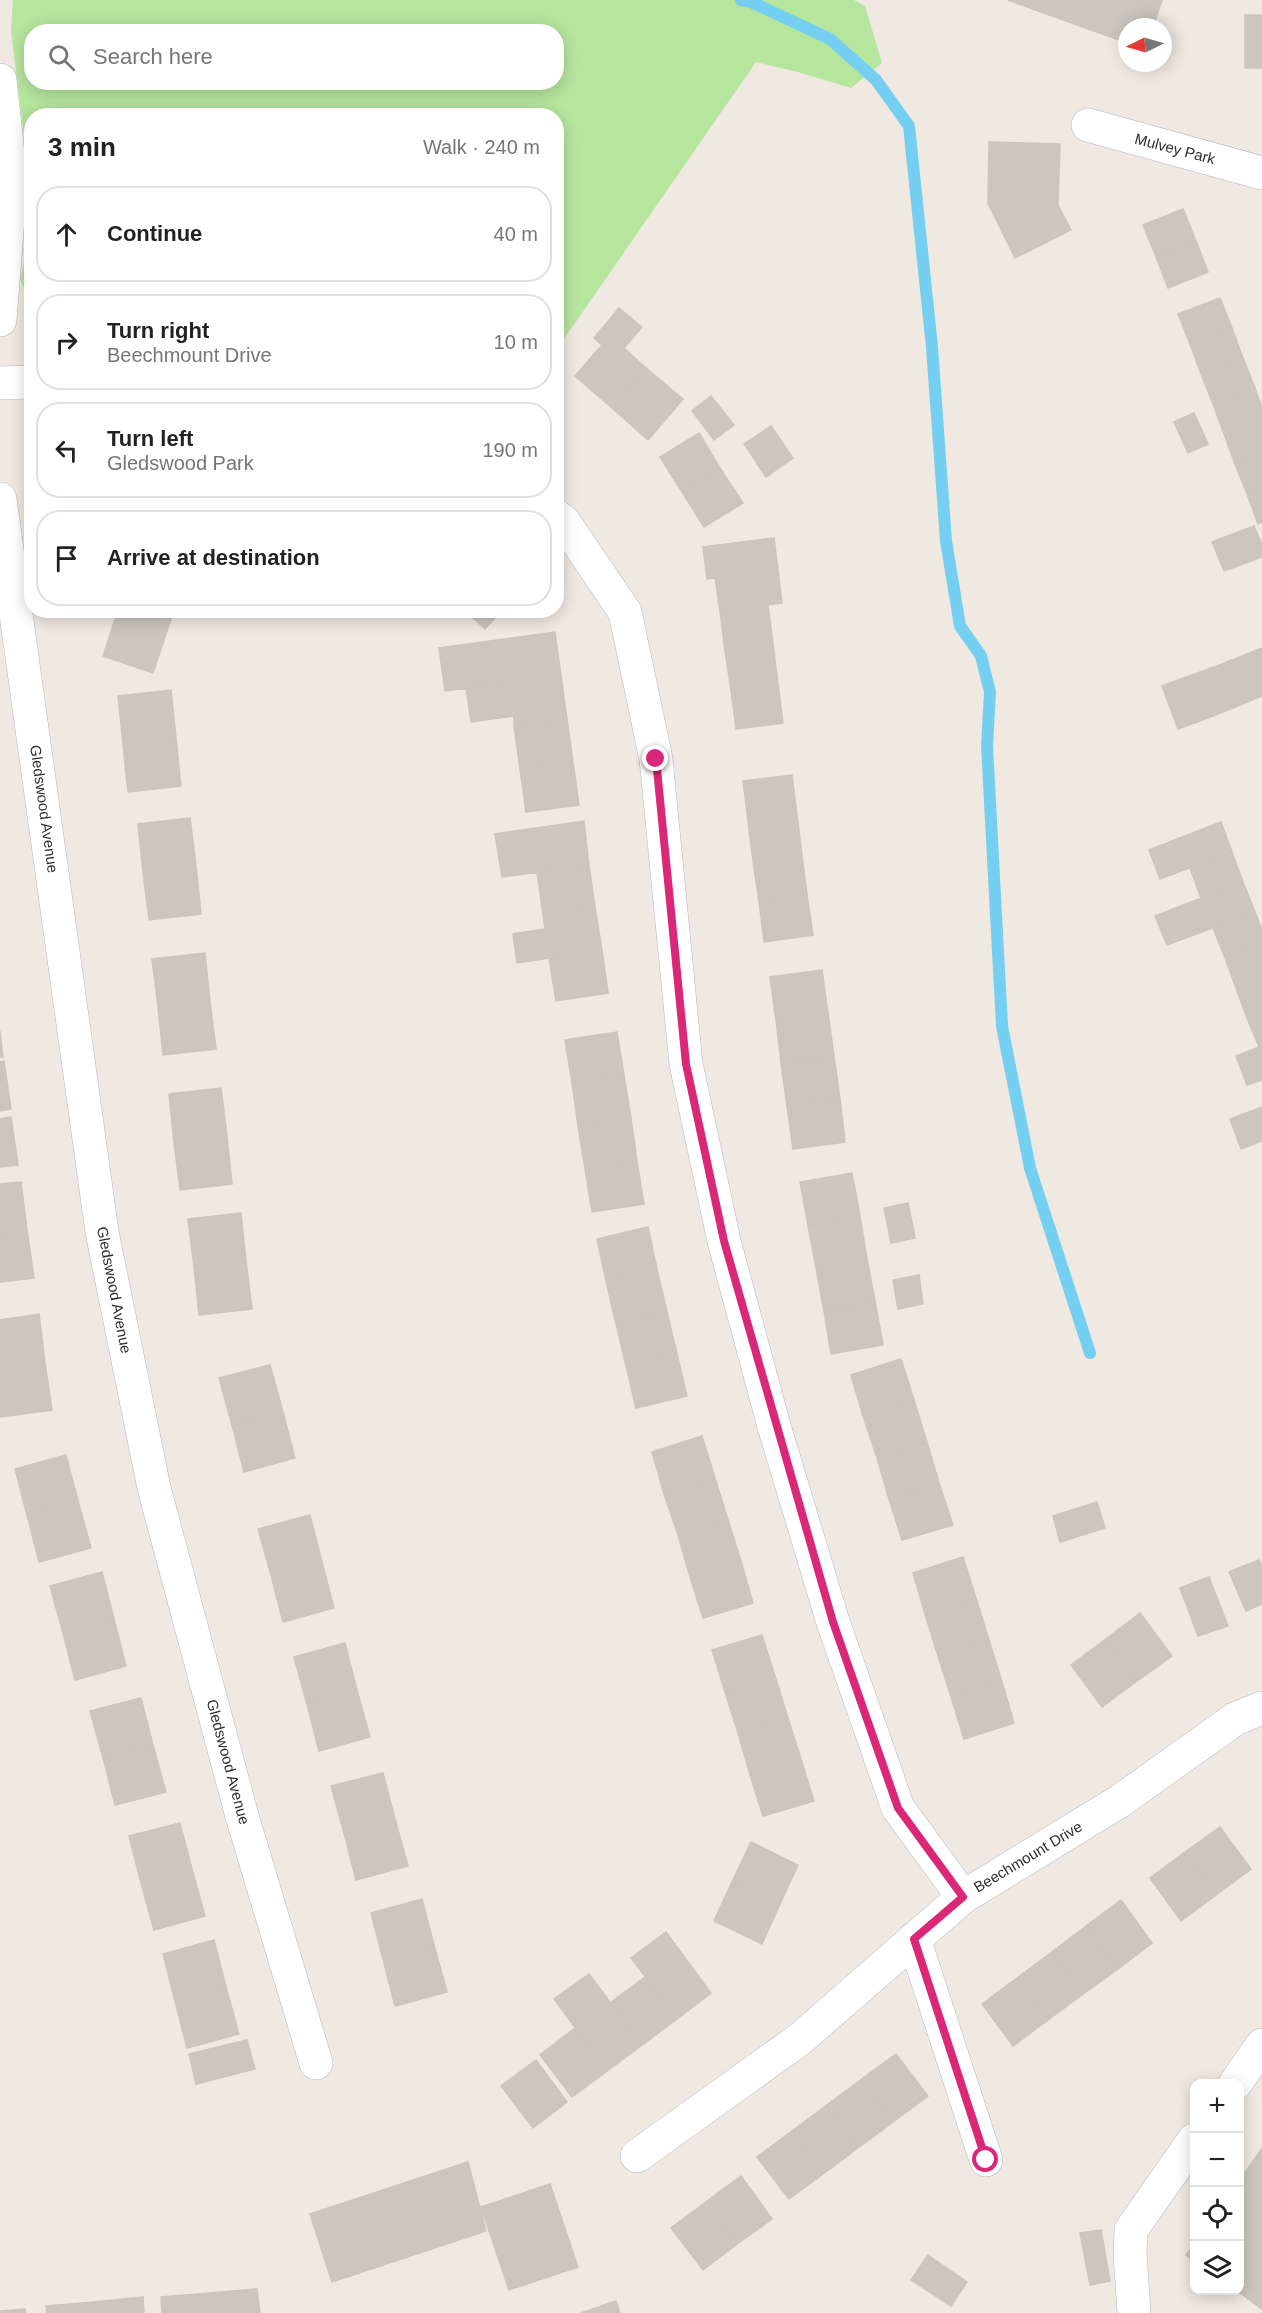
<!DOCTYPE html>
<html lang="en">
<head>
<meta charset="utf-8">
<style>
  :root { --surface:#fff; --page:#f2f2f2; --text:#222; --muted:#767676; --line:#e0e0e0 }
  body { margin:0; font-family:Helvetica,sans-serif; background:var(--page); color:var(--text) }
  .controls { position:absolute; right:18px; bottom:18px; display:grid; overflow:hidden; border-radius:12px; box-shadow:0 3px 15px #0003 }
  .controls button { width:54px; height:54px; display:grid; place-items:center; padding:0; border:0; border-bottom:2px solid var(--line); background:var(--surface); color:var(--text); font:30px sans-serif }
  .compass { position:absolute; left:1118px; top:18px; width:54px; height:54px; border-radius:50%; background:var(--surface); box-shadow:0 3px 15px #0003; rotate:265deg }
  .stop { position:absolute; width:18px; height:18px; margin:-14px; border:4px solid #db2777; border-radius:50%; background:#fff }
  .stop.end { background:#db2777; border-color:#fff; box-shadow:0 2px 6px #0008 }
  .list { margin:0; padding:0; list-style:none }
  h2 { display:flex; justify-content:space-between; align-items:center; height:78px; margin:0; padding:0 24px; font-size:26px }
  h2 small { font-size:20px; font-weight:400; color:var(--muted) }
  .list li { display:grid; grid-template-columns:39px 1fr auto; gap:18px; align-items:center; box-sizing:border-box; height:96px; margin:0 12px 12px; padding:0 12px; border:2px solid var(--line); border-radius:24px }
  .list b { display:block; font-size:22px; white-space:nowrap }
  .list p { margin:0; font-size:20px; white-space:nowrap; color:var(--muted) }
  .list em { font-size:20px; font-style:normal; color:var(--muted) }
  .icon { flex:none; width:33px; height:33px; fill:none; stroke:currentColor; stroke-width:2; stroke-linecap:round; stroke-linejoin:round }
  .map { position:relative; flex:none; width:1262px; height:2313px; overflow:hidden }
  .search { position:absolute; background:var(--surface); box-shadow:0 3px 15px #0003; left:24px; top:24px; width:540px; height:66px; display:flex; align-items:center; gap:15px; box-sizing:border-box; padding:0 21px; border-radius:24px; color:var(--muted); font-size:22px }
  .panel { position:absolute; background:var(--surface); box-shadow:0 3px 15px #0003; left:24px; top:108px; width:540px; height:510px; border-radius:24px }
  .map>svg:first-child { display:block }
  .green { fill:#b6e59e; fill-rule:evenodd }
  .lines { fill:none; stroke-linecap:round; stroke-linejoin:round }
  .stream { stroke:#75cff0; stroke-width:12 }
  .building { fill:#cbc7bf; stroke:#cbc5ba; stroke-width:1.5 }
  .minor-casing { stroke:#b4b7c1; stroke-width:34 }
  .minor { stroke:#fff; stroke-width:33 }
  .route { stroke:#db2777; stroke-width:8 }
  .labels { text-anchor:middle; stroke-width:6; stroke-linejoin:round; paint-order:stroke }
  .street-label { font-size:15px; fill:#2e2e2e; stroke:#fff }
</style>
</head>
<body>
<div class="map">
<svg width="1262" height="2313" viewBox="0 0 1262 2313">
  <rect width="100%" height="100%" fill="#efe9e1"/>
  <path class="green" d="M13 0H854L865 6 882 63 851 88 798 72 756 62 557 349 556 116H32L31 191 11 31ZM32 32H556V82H32Z
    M31 230V300L20 281Z"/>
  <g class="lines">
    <path class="stream" d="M741 0 751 2 830 39 876 80 909 126 932 347 946 541 960 626 981 656 990 692 987 746 1002 1026 1030 1168 1090 1353"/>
  </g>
  <path class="building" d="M1008 0H1162L1153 27H1127V43Z
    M1245 15H1262V68H1245Z
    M989 142 1060 144 1058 205 1071 230 1015 258 988 203Z
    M1183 209 1196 241 1156 257 1143 225Z
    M1196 241 1208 272 1168 288 1156 257Z
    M1220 298 1232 328 1190 344 1178 314Z
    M619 308 642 327 624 348 646 368 612 408 575 376 602 345 594 338Z
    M1232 328 1243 358 1201 374 1190 344Z
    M1243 358 1255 388 1213 404 1201 374Z
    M646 368 683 399 648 440 612 408Z
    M1255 388 1262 408V419L1224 434 1213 404Z
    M711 396 734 425 714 440 692 411Z
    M1194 413 1208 444 1188 453 1174 422Z
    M1262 419V454L1235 464 1224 434Z
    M771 426 793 458 766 477 744 444Z
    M699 433 720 468 682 492 660 457Z
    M1262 454V488L1247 494 1235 464Z
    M720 468 743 503 704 527 682 492Z
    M1262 488V522L1258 524 1247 494Z
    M1254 526 1262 545V557L1224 571 1212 542Z
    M774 538 782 603 720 611 715 578 707 579 703 547Z
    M768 605 773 644 725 651 720 611Z
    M118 610H174L153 673 103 656Z
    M465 610H502L485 629Z
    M555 632 561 676 445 691 439 648Z
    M773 644 778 684 731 690 725 651Z
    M1262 648V679L1252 652Z
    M1252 652 1262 679V696L1238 706 1222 664Z
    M1222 664 1238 706 1208 718 1192 675Z
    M1192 675 1208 718 1178 729 1162 686Z
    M561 676 567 719 514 726V716L471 722 466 688Z
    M778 684 783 723 736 729 731 690Z
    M171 690 176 738 123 744 118 696Z
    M567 719 573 762 520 769 514 726Z
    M176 738 181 786 128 792 123 744Z
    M573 762 579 805 526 812 520 769Z
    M792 775 797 815 748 821 743 781Z
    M797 815 802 855 753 861 748 821Z
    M190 818 196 866 143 872 138 824Z
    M584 821 589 865 502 877 495 834Z
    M1221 822 1232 852 1160 879 1149 850Z
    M1232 852 1243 882 1201 898 1190 868Z
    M802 855 807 895 759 901 753 861Z
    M589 865 595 907 543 915 537 872Z
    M196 866 201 914 149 920 143 872Z
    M1243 882 1255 912 1167 945 1155 916Z
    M807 895 813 935 764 942 759 901Z
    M595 907 602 950 517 963 513 934 545 929 543 915Z
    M1255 912 1262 930V943L1225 958 1213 928Z
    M1262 943V978L1236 988 1225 958Z
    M602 950 608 993 556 1001 549 958Z
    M205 953 210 1001 158 1007 152 959Z
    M822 970 828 1013 776 1020 770 977Z
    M1262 978V1012L1247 1018 1236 988Z
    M210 1001 216 1049 163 1055 158 1007Z
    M1262 1012V1046L1259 1047 1247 1018Z
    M828 1013 834 1056 781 1063 776 1020Z
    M0 1031 3 1057H0Z
    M617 1032 624 1075 572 1083 565 1040Z
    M1262 1046V1080L1247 1085 1236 1056Z
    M834 1056 840 1099 787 1106 781 1063Z
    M4 1061 11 1109 0 1111V1062Z
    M624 1075 631 1118 578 1126 572 1083Z
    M221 1088 227 1136 174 1142 169 1094Z
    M840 1099 845 1142 793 1149 787 1106Z
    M1262 1107V1141L1241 1149 1230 1119Z
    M11 1117 18 1165 0 1167V1119Z
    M631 1118 637 1161 585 1169 578 1126Z
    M227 1136 232 1184 180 1190 174 1142Z
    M637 1161 644 1204 592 1212 585 1169Z
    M852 1173 860 1216 808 1225 800 1182Z
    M21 1182 27 1230 0 1233V1184Z
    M908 1203 915 1238 891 1243 884 1208Z
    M241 1213 246 1261 194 1267 188 1219Z
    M860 1216 867 1259 816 1268 808 1225Z
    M648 1227 657 1269 606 1281 597 1239Z
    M27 1230 34 1278 0 1282V1233Z
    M867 1259 875 1301 824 1311 816 1268Z
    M246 1261 252 1309 199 1315 194 1267Z
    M657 1269 667 1312 616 1324 606 1281Z
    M919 1275 923 1304 898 1309 893 1280Z
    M875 1301 883 1345 831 1354 824 1311Z
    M667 1312 677 1354 626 1366 616 1324Z
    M39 1314 45 1363 0 1368V1320Z
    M677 1354 687 1396 636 1408 626 1366Z
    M901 1359 914 1400 863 1416 851 1375Z
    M45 1363 52 1410 0 1417V1368Z
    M270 1365 283 1412 232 1425 219 1378Z
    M914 1400 927 1442 877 1458 863 1416Z
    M283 1412 295 1458 244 1472 232 1425Z
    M702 1436 715 1478 664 1494 652 1452Z
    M927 1442 939 1483 889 1499 877 1458Z
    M66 1455 78 1501 27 1515 15 1469Z
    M715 1478 728 1520 678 1535 664 1494Z
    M939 1483 953 1525 902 1540 889 1499Z
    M78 1501 91 1548 39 1562 27 1515Z
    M1097 1502 1105 1528 1060 1542 1053 1516Z
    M310 1515 322 1562 271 1575 258 1529Z
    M728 1520 741 1561 690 1577 678 1535Z
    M963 1557 976 1598 925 1614 913 1573Z
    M1259 1560 1262 1566V1604L1246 1611 1229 1572Z
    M741 1561 753 1603 703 1618 690 1577Z
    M322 1562 334 1608 283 1622 271 1575Z
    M102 1572 114 1619 63 1633 50 1586Z
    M1209 1577 1228 1626 1198 1636 1180 1588Z
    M976 1598 989 1640 938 1656 925 1614Z
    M1140 1613 1172 1656 1137 1681 1106 1639Z
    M114 1619 126 1666 75 1680 63 1633Z
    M762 1635 775 1676 725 1692 712 1650Z
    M1106 1639 1137 1681 1102 1707 1071 1665Z
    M989 1640 1002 1682 951 1697 938 1656Z
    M345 1643 357 1690 307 1704 294 1657Z
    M775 1676 788 1718 738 1733 725 1692Z
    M1002 1682 1014 1723 964 1739 951 1697Z
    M357 1690 370 1737 319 1751 307 1704Z
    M141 1698 153 1745 103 1758 90 1711Z
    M788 1718 801 1759 750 1775 738 1733Z
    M153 1745 166 1792 115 1805 103 1758Z
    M801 1759 814 1801 763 1816 750 1775Z
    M383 1773 395 1819 344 1833 331 1786Z
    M395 1819 408 1866 356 1880 344 1833Z
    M180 1823 192 1869 141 1883 129 1836Z
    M1220 1827 1251 1869 1216 1895 1185 1852Z
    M751 1842 798 1865 780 1904 732 1882Z
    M1185 1852 1216 1895 1181 1921 1150 1878Z
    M192 1869 205 1916 154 1930 141 1883Z
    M732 1882 780 1904 762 1944 714 1921Z
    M422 1899 434 1945 383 1959 371 1913Z
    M1121 1900 1152 1943 1118 1969 1086 1926Z
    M1086 1926 1118 1969 1083 1994 1052 1952Z
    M666 1932 711 1993 677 2019 631 1958Z
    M214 1940 226 1987 175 2001 163 1954Z
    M434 1945 447 1992 395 2006 383 1959Z
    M1052 1952 1083 1994 1048 2020 1017 1978Z
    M589 1974 642 2045 607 2071 554 1999Z
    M645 1977 677 2019 642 2045 610 2003Z
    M1017 1978 1048 2020 1013 2046 982 2004Z
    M226 1987 239 2034 187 2048 175 2001Z
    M575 2028 607 2071 572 2097 540 2055Z
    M247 2040 255 2069 196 2084 189 2054Z
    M896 2054 928 2096 893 2122 862 2079Z
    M536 2060 567 2102 533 2128 501 2086Z
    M862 2079 893 2122 858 2148 827 2105Z
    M827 2105 858 2148 823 2174 792 2131Z
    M792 2131 823 2174 789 2199 757 2157Z
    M1262 2148V2309L1236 2290H1240V2180Z
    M468 2162 486 2231 332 2282 310 2214Z
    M741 2176 772 2219 737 2244 706 2202Z
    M550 2184 578 2267 509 2290 481 2207Z
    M706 2202 737 2244 703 2270 671 2228Z
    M1101 2230 1110 2281 1090 2285 1080 2233Z
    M1194 2244V2261L1186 2255Z
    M928 2255 967 2282 951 2306 911 2280Z
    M257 2289 260 2313H211L209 2293Z
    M209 2293 211 2313H162L161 2297Z
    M143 2297 144 2313H95L94 2302Z
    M616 2301 620 2313H581Z
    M94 2302 95 2313H47L46 2306Z
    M25 2309 26 2313H0V2311Z"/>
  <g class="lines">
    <defs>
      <path id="minor" d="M0 80 11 181 0 320
        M1088 125 1262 173
        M0 383 32 382
        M0 499 102 1232 154 1488 242 1816 316 2063
        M556 516 564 522 625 612 656 759 686 1064 724 1241 774 1426 833 1622 898 1808 963 1897
        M914 1939 986 2160
        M1235 2084 1262 2045
        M637 2156 800 2039 963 1897 1120 1801 1235 1719 1262 1708
        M1134 2313 1130 2253 1131 2230 1194 2140"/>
    </defs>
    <use href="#minor" class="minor-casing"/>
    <use href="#minor" class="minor"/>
  </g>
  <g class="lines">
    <path class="route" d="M656 759 686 1064 724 1241 833 1622 898 1808 963 1897 914 1939 986 2160"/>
  </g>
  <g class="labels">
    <g class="street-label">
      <text transform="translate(1175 149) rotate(15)" y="5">Mulvey Park</text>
      <text transform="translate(44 809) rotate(82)" y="5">Gledswood Avenue</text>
      <text transform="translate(114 1290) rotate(79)" y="5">Gledswood Avenue</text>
      <text transform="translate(228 1762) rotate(75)" y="5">Gledswood Avenue</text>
      <text transform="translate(1028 1857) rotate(-31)" y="5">Beechmount Drive</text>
    </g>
  </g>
</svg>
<div class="controls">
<button>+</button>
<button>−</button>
<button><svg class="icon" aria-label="locate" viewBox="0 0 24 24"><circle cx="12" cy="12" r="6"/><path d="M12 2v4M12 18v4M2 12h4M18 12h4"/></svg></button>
<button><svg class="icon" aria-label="layers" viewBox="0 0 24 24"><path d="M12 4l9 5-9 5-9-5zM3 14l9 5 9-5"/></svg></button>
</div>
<svg class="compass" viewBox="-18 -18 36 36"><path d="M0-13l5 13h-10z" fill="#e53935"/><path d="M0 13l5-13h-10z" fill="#767676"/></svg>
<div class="stop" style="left:986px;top:2160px"></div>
<div class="stop end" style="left:656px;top:759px"></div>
<div class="search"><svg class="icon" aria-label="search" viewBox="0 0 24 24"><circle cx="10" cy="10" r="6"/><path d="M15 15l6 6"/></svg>Search here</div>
<section class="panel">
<h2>3 min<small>Walk · 240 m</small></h2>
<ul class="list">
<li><svg class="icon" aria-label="ahead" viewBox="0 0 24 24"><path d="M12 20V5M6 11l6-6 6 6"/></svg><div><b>Continue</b></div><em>40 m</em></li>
<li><svg class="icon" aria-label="right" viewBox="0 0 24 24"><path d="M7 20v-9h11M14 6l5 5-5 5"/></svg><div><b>Turn right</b><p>Beechmount Drive</p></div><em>10 m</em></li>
<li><svg class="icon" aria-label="left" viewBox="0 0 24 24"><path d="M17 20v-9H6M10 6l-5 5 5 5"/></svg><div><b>Turn left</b><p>Gledswood Park</p></div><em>190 m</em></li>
<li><svg class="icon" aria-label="arrive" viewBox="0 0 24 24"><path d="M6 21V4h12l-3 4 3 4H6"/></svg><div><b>Arrive at destination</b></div></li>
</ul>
</section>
</div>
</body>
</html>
